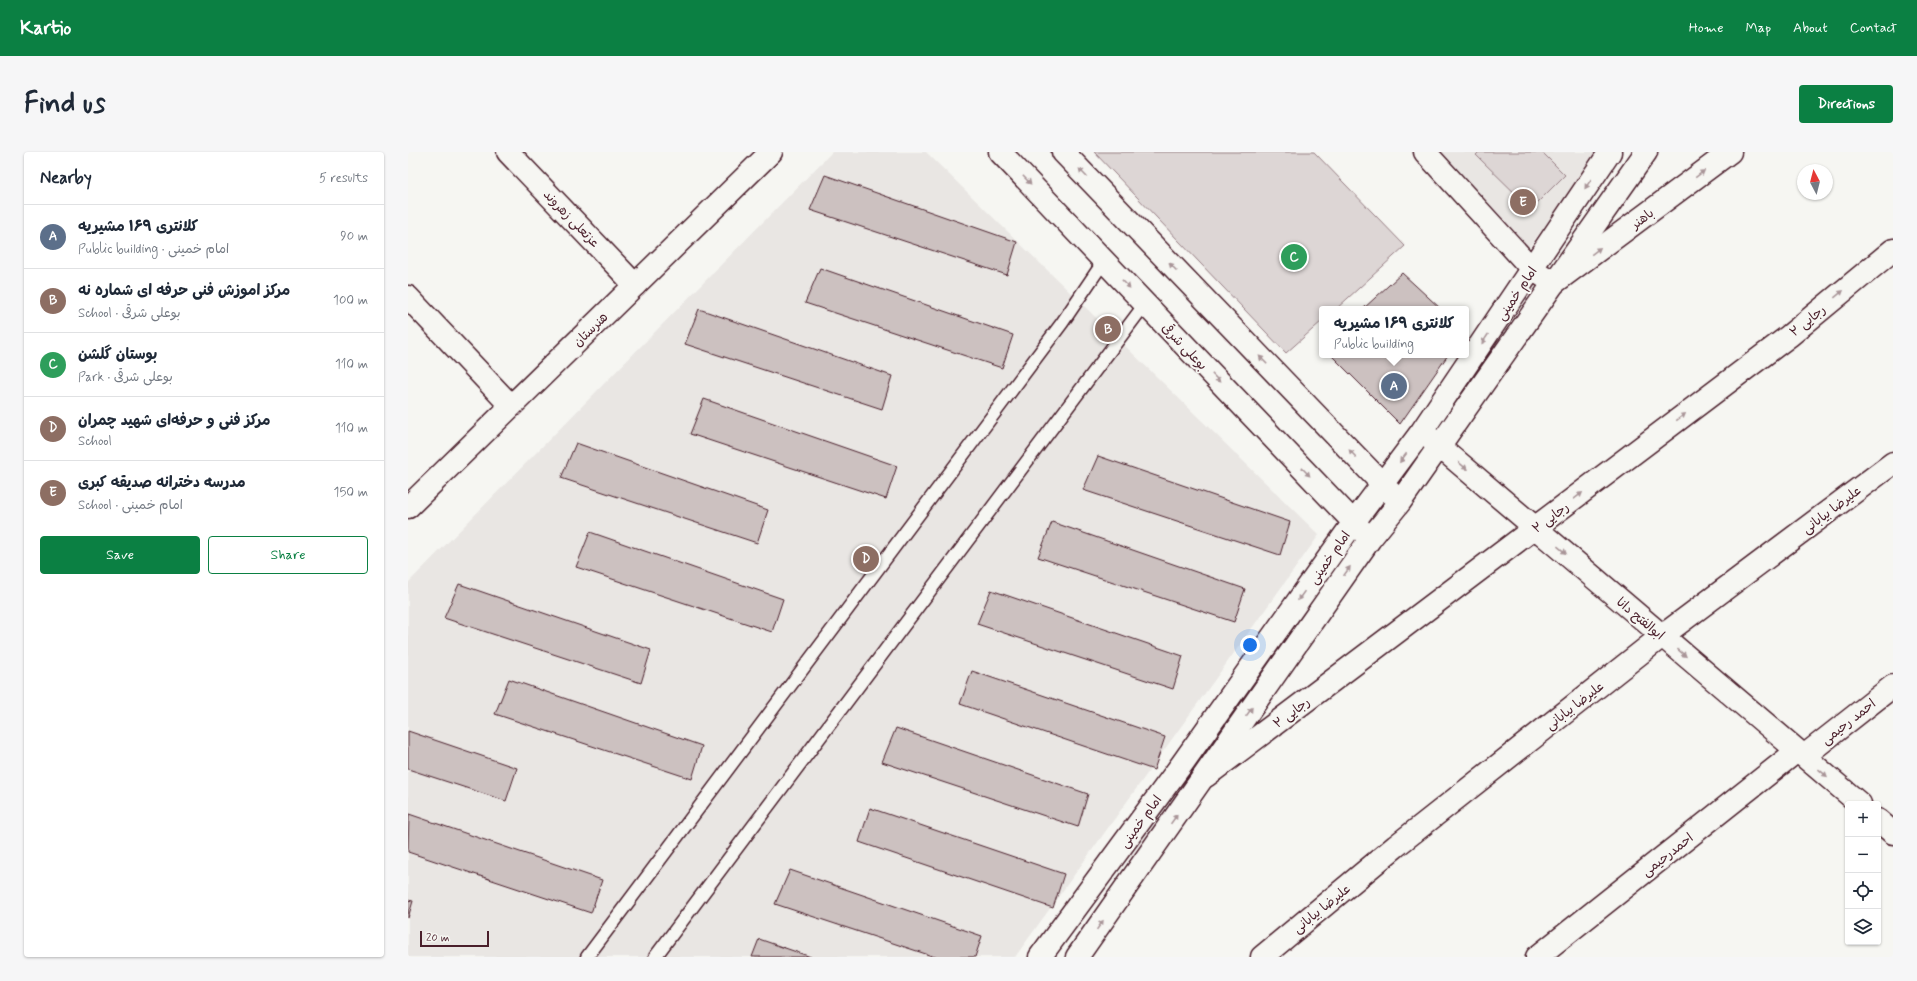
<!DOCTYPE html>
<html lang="en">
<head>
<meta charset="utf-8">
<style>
  :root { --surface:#fff; --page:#f6f6f7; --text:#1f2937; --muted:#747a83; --line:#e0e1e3; --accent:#0b8043 }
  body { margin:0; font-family:Mynerve,"Playpen Sans Arabic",sans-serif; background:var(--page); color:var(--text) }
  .controls { position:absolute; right:12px; bottom:12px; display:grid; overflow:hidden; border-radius:4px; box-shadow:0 1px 3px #0004 }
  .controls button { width:36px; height:36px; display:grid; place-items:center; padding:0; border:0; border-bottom:1px solid var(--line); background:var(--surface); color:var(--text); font:20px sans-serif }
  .compass { position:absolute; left:1389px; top:12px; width:36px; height:36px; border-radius:50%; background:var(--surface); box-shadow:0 1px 3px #0004; rotate:353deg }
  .scale { position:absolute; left:12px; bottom:10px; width:69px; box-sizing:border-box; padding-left:4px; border:2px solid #4a1f2b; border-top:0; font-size:11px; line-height:14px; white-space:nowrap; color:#4a1f2b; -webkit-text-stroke:3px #f6f6f2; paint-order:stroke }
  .you { position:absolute; left:842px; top:493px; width:14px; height:14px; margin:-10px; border:3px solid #fff; border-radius:50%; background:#1a73e8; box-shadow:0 0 0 6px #1a73e833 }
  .badge { display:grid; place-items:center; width:26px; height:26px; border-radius:50%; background:var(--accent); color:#fff; font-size:13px; font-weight:700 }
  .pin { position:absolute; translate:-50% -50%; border:2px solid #fff; box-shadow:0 1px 4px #0006 }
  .popup { position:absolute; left:911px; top:154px; width:150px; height:52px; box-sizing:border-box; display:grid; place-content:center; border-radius:4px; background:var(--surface); filter:drop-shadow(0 1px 3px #0005); font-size:13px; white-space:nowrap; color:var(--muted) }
  .popup b { font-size:15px; color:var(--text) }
  .popup::after { content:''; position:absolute; left:50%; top:100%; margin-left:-8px; border:8px solid transparent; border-top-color:var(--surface) }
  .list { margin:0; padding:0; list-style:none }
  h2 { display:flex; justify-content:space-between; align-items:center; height:52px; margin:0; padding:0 16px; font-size:17px }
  h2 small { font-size:13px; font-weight:400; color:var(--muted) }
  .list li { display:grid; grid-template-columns:26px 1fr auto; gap:12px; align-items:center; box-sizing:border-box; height:64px; padding:0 16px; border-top:1px solid var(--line) }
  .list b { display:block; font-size:15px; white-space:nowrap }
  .list p { margin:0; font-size:13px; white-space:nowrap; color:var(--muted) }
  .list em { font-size:13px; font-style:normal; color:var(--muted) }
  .actions { display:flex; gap:8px; padding:12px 16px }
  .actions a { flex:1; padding:9px 0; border:1px solid var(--accent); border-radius:4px; text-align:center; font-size:14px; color:var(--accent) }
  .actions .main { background:var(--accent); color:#fff }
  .icon { flex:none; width:22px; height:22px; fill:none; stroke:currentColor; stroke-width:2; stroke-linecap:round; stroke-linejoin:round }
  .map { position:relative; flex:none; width:1485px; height:805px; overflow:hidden; border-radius:4px }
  header { display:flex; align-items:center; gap:24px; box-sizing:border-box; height:56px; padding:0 20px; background:var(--accent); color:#fff }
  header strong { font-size:19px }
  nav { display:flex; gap:22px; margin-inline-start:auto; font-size:14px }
  .intro { display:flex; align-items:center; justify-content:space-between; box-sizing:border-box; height:96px; padding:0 24px }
  h1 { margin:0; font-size:28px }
  .button { padding:10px 18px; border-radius:4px; background:var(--accent); color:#fff; font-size:14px; font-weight:700 }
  main { display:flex; gap:24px; padding:0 24px }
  aside { flex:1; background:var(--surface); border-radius:4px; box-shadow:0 1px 3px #0004 }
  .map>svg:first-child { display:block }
  .built { fill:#e9e6e3 }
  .green { fill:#ddd6d5; stroke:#947a80 }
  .building { fill:#ccc1c0; stroke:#4a1f2b }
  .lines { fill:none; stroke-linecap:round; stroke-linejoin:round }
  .service-casing { stroke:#4a1f2b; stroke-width:15 }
  .minor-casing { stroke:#4a1f2b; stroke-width:25 }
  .secondary-casing { stroke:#4a1f2b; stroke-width:25 }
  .service { stroke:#f6f6f2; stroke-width:12 }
  .minor { stroke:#f6f6f2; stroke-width:22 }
  .secondary { stroke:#f6f6f2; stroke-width:22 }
  .oneway { fill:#a99598 }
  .labels { text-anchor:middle; stroke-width:4; stroke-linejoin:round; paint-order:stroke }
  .street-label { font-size:13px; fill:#4a1f2b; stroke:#f6f6f2 }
</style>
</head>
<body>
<header>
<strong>Kartio</strong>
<nav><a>Home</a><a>Map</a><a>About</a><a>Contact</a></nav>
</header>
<div class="intro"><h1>Find us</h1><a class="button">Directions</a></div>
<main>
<aside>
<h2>Nearby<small>5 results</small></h2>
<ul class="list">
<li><span class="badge" style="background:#5c6f8a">A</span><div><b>کلانتری ۱۶۹ مشیریه</b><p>Public building · امام خمینی</p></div><em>90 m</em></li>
<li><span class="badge" style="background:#8d6e63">B</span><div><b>مرکز اموزش فنی حرفه ای شماره نه</b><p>School · بوعلی شرقی</p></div><em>100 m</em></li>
<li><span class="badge" style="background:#2e9e5b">C</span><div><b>بوستان گلشن</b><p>Park · بوعلی شرقی</p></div><em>110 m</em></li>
<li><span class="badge" style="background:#8d6e63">D</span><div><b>مرکز فنی و حرفه‌ای شهید چمران</b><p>School</p></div><em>110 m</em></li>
<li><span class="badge" style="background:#8d6e63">E</span><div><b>مدرسه دخترانه صدیقه کبری</b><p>School · امام خمینی</p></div><em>150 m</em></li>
</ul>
<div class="actions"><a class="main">Save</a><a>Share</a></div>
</aside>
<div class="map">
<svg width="1485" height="805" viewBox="0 0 1485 805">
  <rect width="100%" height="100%" fill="#f6f6f2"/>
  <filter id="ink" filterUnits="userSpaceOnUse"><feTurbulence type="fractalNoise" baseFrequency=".025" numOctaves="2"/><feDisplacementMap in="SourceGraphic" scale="8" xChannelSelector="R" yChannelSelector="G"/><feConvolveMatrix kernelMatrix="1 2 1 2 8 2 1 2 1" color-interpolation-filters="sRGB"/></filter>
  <g filter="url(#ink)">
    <path class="built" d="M424 0H518L911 383 607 805H0V431Z
      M1032 0H1194L1117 100Z"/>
    <path class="green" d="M686 0H906L997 94 928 157H914V169L878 201Z
      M1071 0H1134L1157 23 1123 57 1068 3Z"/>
    <path class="building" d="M417 23 609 90 599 123 402 58Z
      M412 116 605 183 594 216 397 151Z
      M994 121 1033 157H955Z
      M291 157 484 224 474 257 277 192Z
      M923 203H1040L992 272Z
      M296 247 489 314 478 347 282 282Z
      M168 291 360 358 349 391 153 326Z
      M690 304 882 370 872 403 675 338Z
      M644 370 837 437 826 470 630 405Z
      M182 380 375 447 364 480 168 415Z
      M51 432 243 498 233 531 36 466Z
      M583 438 775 504 765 537 569 472Z
      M564 519 757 585 746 618 552 552Z
      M101 527 294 594 284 627 87 562Z
      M488 576 680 642 670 675 474 610Z
      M0 579 109 616 98 649 0 617Z
      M462 656 656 722 645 756 451 690Z
      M1 662 194 728 183 761 0 700Z
      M382 718 574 784 567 805H527L367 752Z
      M0 748 5 749 0 766Z
      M351 787 403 805H344Z"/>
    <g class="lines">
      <defs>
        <path id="service" d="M179 805 654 171 696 109
          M247 805 737 152"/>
        <path id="minor" d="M100 0 227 133
          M1017 0 1124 117 1146 131 1322 0
          M0 145 103 254
          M1017 282 1452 652
          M1396 604 1485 534
          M798 624 1381 184 1485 98
          M1470 668 1485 681
          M854 805 988 694 1254 484 1485 311
          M1129 805 1389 599"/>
        <path id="secondary" d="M592 0 956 381
          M655 0 984 342
          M0 355 363 0
          M632 805 774 612 946 370 1014 279 1202 0
          M669 805 962 387 992 350 1238 0"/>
      </defs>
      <use href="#service" class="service-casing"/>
      <use href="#minor" class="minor-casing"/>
      <use href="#secondary" class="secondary-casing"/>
      <use href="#service" class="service"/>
      <use href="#minor" class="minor"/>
      <use href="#secondary" class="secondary"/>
    </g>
    <defs><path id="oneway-solid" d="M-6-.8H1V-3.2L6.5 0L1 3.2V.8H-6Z"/></defs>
    <g class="oneway">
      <use href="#oneway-solid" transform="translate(675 21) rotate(-134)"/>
      <use href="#oneway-solid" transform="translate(1292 22) rotate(-37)"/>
      <use href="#oneway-solid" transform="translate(619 28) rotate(46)"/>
      <use href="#oneway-solid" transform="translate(1180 32) rotate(124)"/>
      <use href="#oneway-solid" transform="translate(1188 99) rotate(-37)"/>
      <use href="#oneway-solid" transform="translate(765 115) rotate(-134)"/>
      <use href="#oneway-solid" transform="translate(718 132) rotate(46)"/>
      <use href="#oneway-solid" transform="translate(1431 142) rotate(-39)"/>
      <use href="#oneway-solid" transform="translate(1077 187) rotate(124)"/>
      <use href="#oneway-solid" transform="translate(855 208) rotate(-134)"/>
      <use href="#oneway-solid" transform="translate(808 226) rotate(46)"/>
      <use href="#oneway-solid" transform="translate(1273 265) rotate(-37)"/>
      <use href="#oneway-solid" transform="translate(945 302) rotate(-134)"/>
      <use href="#oneway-solid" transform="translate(995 306) rotate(127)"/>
      <use href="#oneway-solid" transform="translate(1055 314) rotate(40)"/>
      <use href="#oneway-solid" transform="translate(898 320) rotate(46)"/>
      <use href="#oneway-solid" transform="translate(1170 344) rotate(-37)"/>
      <use href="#oneway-solid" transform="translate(1154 398) rotate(40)"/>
      <use href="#oneway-solid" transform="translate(939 419) rotate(-55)"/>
      <use href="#oneway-solid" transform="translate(893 444) rotate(125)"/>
      <use href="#oneway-solid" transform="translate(1274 501) rotate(40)"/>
      <use href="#oneway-solid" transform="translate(841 560) rotate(-55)"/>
      <use href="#oneway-solid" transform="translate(1415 621) rotate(40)"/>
      <use href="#oneway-solid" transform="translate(766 667) rotate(-55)"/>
      <use href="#oneway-solid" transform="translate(692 773) rotate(-55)"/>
    </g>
  </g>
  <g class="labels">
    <g class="street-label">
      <text transform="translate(164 66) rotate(46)" y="5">عزتعلی زهروند</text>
      <text transform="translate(1234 66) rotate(-37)" y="5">باهنر</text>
      <text transform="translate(1108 141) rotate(-56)" y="5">امام خمینی</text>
      <text transform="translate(1399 168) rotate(-39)" y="5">رجایی ۲</text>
      <text transform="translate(182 177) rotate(-44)" y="5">هنرستان</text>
      <text transform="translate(777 194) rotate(46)" y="5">بوعلی شرقی</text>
      <text transform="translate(1423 357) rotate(-37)" y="5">علیرضا بیابانی</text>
      <text transform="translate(1142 365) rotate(-37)" y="5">رجایی ۲</text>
      <text transform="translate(921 405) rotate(-55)" y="5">امام خمینی</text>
      <text transform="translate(1233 466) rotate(40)" y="5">ابوالفتح دانا</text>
      <text transform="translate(1166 553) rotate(-38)" y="5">علیرضا بیابانی</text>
      <text transform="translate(883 560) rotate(-37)" y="5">رجایی ۲</text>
      <text transform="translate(1440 569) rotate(-38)" y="5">احمد رحیمی</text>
      <text transform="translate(732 669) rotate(-54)" y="5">امام خمینی</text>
      <text transform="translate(1259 702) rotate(-38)" y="5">احمدرحیمی</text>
      <text transform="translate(913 756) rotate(-39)" y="5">علیرضا بیابانی</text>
    </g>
  </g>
</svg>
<div class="controls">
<button>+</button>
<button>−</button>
<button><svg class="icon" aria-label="locate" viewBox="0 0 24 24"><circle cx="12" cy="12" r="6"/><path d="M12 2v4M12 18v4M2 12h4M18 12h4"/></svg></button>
<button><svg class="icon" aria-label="layers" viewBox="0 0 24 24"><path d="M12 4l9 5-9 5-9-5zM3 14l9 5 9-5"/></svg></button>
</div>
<svg class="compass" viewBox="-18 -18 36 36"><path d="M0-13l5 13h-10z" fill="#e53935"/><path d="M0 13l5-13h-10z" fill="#747a83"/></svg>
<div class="scale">20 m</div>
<div class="you"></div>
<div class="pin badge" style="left:986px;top:234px;background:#5c6f8a">A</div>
<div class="popup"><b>کلانتری ۱۶۹ مشیریه</b>Public building</div>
<div class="pin badge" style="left:700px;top:177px;background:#8d6e63">B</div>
<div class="pin badge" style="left:886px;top:105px;background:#2e9e5b">C</div>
<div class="pin badge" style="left:458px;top:407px;background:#8d6e63">D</div>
<div class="pin badge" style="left:1115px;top:50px;background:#8d6e63">E</div>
</div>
</main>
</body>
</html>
